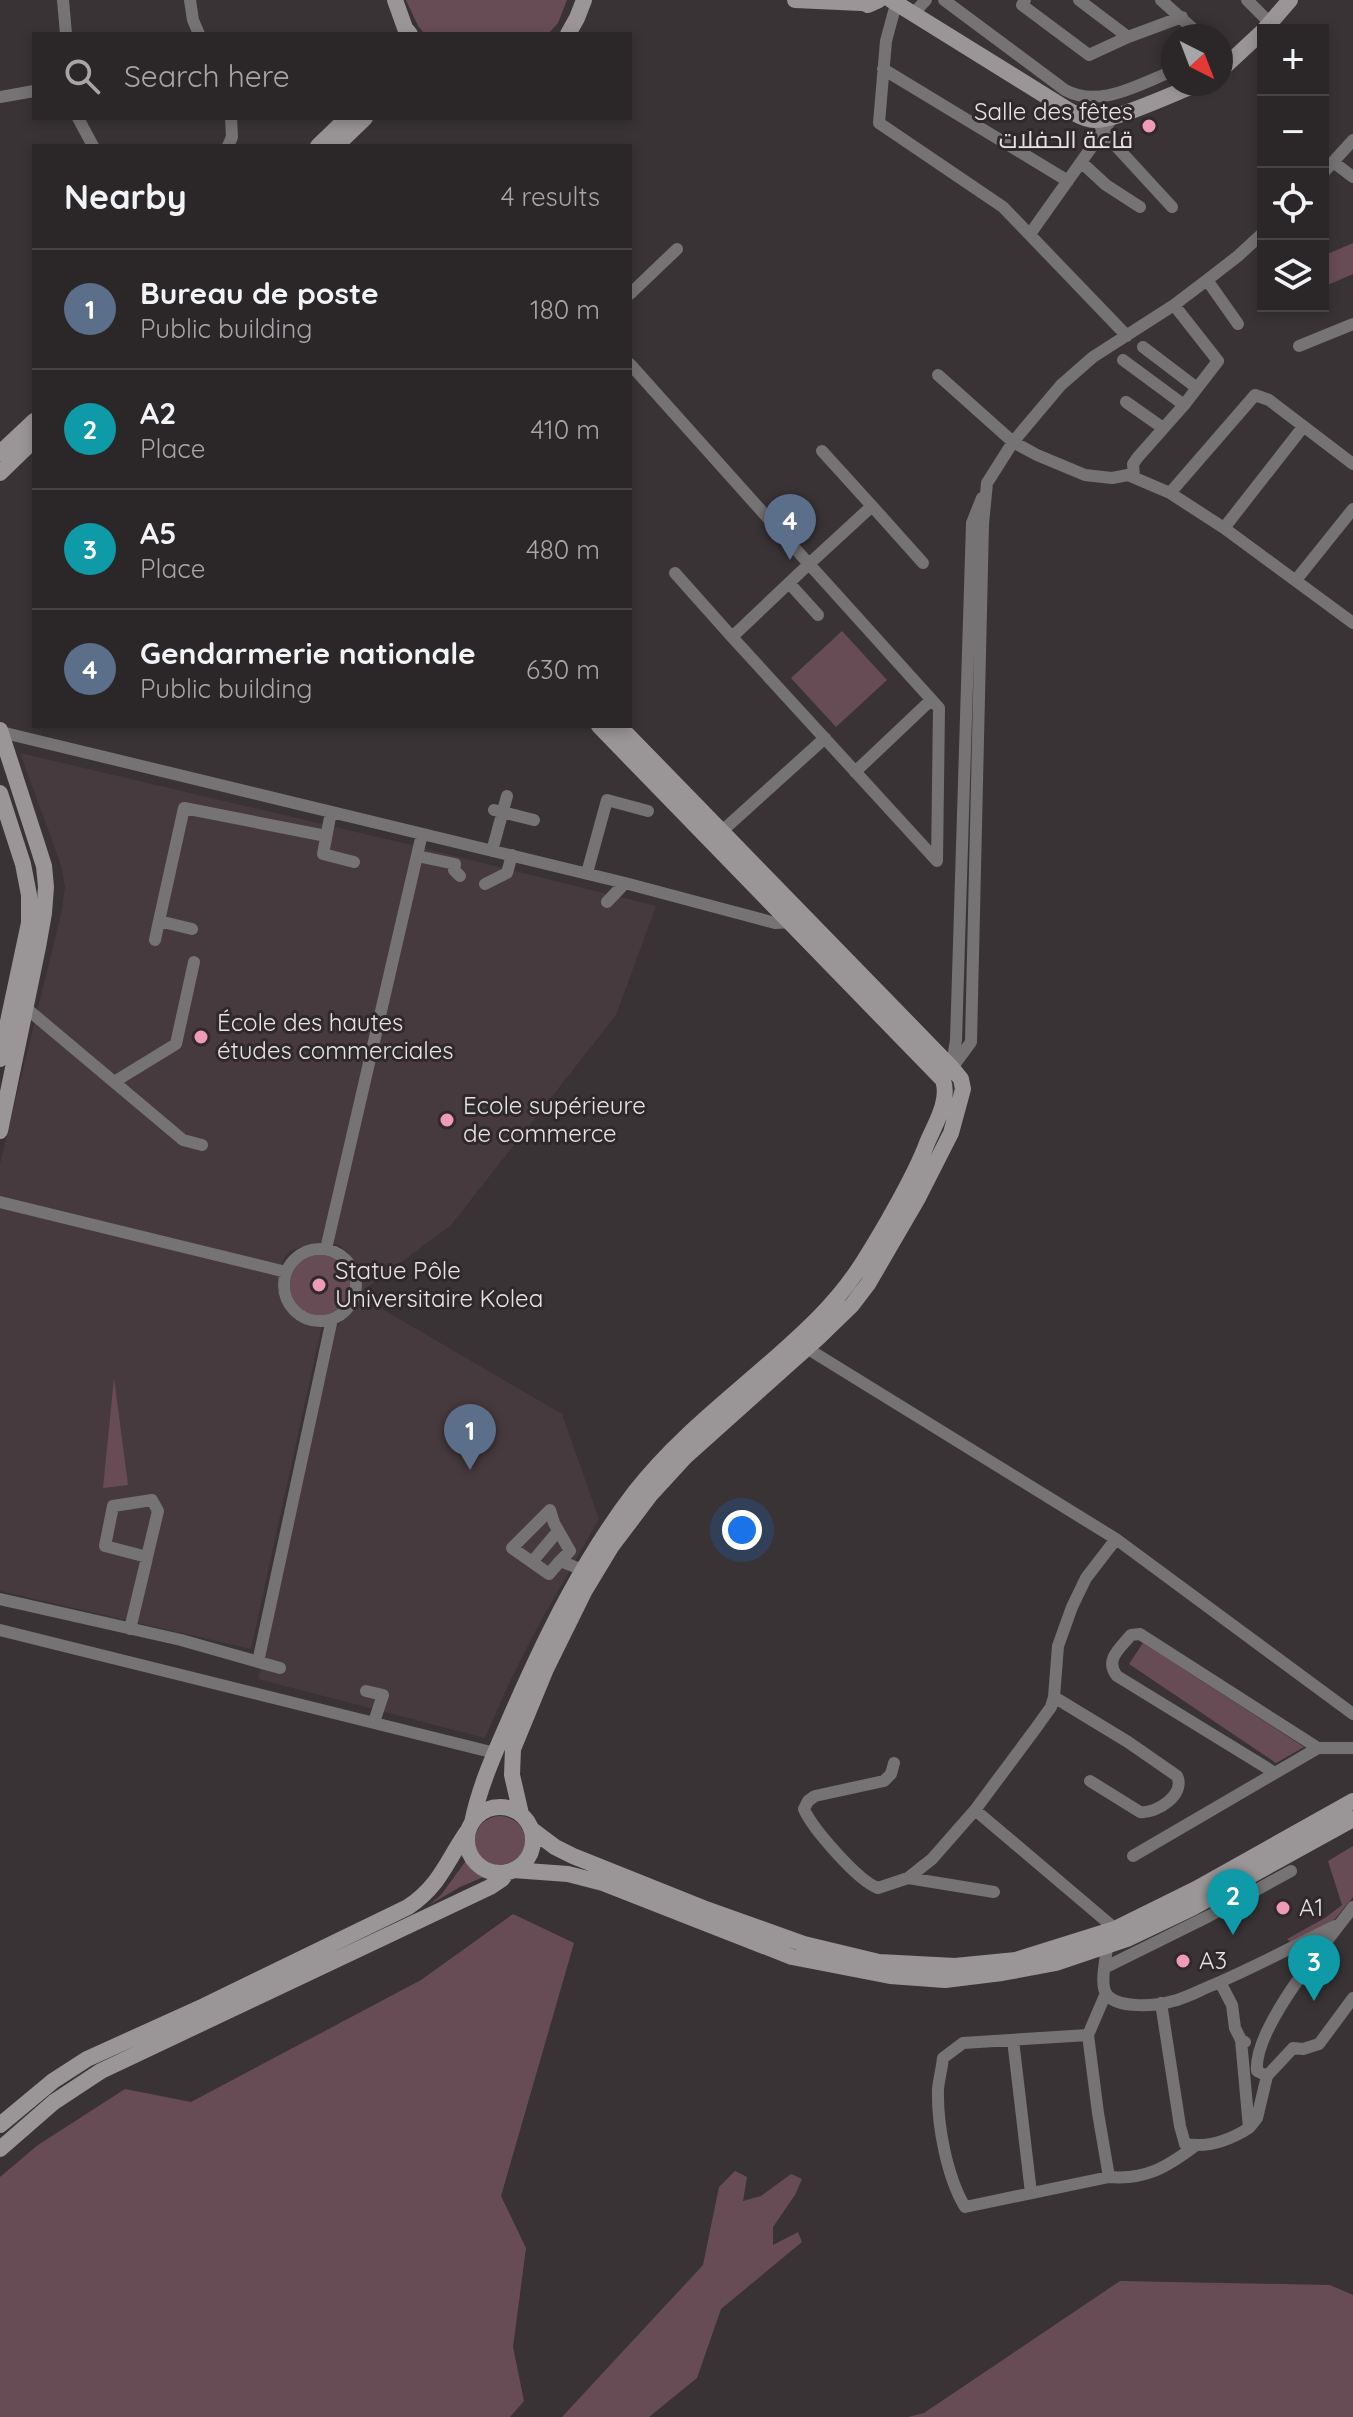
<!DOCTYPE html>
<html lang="en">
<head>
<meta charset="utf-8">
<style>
  :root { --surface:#2b2628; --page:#373234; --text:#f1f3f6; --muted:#a6a5a8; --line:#474345; --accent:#ef9ab8 }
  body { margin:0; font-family:Quicksand,Cairo,sans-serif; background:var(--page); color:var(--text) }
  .controls { position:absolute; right:24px; top:24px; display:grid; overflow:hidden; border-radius:0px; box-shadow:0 4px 12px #0003 }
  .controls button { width:72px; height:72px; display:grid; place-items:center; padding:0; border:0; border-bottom:2px solid var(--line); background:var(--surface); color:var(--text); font:40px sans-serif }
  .compass { position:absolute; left:1161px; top:24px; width:72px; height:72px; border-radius:50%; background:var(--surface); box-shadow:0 4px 12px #0003; rotate:138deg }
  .you { position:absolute; left:742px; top:1530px; width:28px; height:28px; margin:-20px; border:6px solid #fff; border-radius:50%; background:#1a73e8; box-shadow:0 0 0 12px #1a73e833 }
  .badge { display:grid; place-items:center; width:52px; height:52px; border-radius:50%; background:var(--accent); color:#fff; font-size:26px; font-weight:700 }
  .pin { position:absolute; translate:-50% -66px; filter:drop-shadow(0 2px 4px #0008) }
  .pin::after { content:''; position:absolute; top:42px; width:28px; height:24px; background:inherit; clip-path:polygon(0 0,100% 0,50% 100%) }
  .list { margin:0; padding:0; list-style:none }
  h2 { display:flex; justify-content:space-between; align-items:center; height:104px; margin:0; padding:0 32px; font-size:34px }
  h2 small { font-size:26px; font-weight:400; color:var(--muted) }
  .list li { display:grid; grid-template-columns:52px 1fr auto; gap:24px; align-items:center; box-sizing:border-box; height:120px; padding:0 32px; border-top:2px solid var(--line) }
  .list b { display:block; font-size:30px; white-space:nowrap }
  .list p { margin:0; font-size:26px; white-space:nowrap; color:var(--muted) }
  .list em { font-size:26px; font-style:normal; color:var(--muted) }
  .icon { flex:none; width:44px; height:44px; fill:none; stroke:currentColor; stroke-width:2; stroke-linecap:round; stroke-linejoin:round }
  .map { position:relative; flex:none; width:1353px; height:2417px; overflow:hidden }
  .search { position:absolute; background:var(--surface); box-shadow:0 4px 12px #0003; left:32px; top:32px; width:600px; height:88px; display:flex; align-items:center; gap:20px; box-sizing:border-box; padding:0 28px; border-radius:0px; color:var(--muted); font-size:30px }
  .panel { position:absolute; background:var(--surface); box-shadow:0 4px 12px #0003; left:32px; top:144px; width:600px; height:584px; border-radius:0px }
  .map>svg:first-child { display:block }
  .built { fill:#473a3e }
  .green { fill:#684c55 }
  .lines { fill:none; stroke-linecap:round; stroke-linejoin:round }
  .street { stroke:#767374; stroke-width:12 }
  .secondary { stroke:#9a9597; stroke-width:16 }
  .poi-dot { fill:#ef9ab8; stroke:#2f292b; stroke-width:3 }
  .labels { text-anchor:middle; stroke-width:6; stroke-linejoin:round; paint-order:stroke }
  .poi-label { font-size:24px; fill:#e7e3e4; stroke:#2f292b; text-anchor:start }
</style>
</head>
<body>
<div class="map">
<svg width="1353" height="2417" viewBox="0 0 1353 2417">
  <rect width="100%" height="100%" fill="#393335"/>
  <path class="built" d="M20 753 416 846 322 1242 291 1250 284 1258 281 1267 0 1196V1164L62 910 65 887 61 865Z
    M422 848 656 906 616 1015 451 1225 361 1292 362 1282 356 1262 341 1246 332 1243Z
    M0 1208 279 1275 278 1290 288 1310 300 1320 322 1325 251 1649 0 1591Z
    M360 1296 562 1414 599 1519 538 1626 510 1681 485 1738 258 1679 337 1327 356 1306Z"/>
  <path class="green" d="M406 0H567L558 23 548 34H425L418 26Z
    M1353 243V274L1323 287V256Z
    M842 631 887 680 836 727 791 678Z
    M290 1285a30 30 0 1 1 60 0a30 30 0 1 1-60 0Z
    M114 1378 128 1485 103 1488Z
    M1143 1643 1304 1747 1276 1763 1129 1664Z
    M475 1841a25 25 0 1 1 50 0a25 25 0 1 1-50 0Z
    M1353 1846V1897L1335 1919 1291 1942 1287 1939 1325 1918 1342 1905 1328 1861Z
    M468 1858 478 1871 486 1876 460 1887 429 1905 441 1895Z
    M513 1914 574 1943 501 2196 526 2248 513 2347 524 2401 510 2417H0V2177L38 2145 125 2089 191 2102 421 1980Z
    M735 2171 747 2177 743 2201 761 2196 791 2174 802 2179 795 2195 773 2227V2245L798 2232 802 2242 721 2309 697 2378 649 2417H562L703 2265 719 2187Z
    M1120 2281 1330 2285 1353 2295V2417H908L924 2413Z"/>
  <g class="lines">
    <path class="street" d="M63 0 66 34
      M190 0 193 20 199 34
      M944 0 1065 90C1100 109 1139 84 1173 71
      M1025 0 1022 5 1089 55 1128 37 1079 0
      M1161 0 1201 36
      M1247 0 1270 23
      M896 4 886 41 879 123 1003 207 1127 336
      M913 14 926 0
      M1128 37 1182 17
      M883 69 1068 181
      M0 97 34 91
      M78 118 93 146
      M1100 125 1103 132 1172 207
      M228 146 232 137 231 118
      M1081 162 1106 185 1140 207
      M1333 162 1353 177
      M1323 173 1353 140
      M1030 234 1113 117
      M630 294 677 249
      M1238 324 1207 280 1238 256 1263 233
      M1299 346 1353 324
      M1143 347 1197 388
      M1123 360 1184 405
      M630 364 809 564 872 506 822 451
      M938 375 1013 442 1037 455 1085 475 1112 478 1128 475 1170 493 1224 528 1353 623
      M1126 402 1163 428
      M1134 477 1133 464 1138 457 1184 405 1218 361 1174 305
      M1170 493 1255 395 1269 400 1353 464
      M872 506 923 563
      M1224 528 1303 427
      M809 564 939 708 937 861 732 637Z
      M675 573 732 637
      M1296 580 1353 509
      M789 583 818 615
      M1 732 625 883 775 923 794 922
      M855 772 931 700
      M494 810 534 820
      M331 812 323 854 354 862
      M721 832 825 738
      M492 851 507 796
      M417 856 455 864 454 870 460 876
      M587 873 607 800 648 811
      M485 884 507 873 512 855
      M607 902 625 883
      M159 921 184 808 326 836
      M155 940 159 921 192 929
      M26 1008 183 1140 202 1145
      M952 1065 956 1040 972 523 982 498
      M952 1068 971 1042 983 524 987 483 1013 442 1061 385 1093 357 1174 305 1207 280
      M114 1082 176 1044 194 962
      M0 1202 286 1272
      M284 1285a36 36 0 1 1 72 0a36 36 0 1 1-72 0Z
      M326 1249 422 834
      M800 1344 1116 1539 1353 1714
      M560 1561 549 1574 512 1548 550 1510 554 1523 570 1551 560 1561 583 1570
      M532 1562 558 1531
      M0 1599 181 1640 280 1668
      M130 1629 146 1562 147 1557 158 1511 152 1500 113 1506 105 1546 147 1557
      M0 1630 495 1753
      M258 1662 332 1319
      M366 1691 383 1695 374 1722
      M1054 1697 1128 1742 1177 1776C1186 1794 1157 1814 1140 1812L1090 1781
      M894 1763 891 1774 884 1781 815 1796 808 1801 804 1809C812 1828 858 1881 878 1888L908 1878 932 1859 975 1810 1036 1728 1051 1707 1054 1697 1058 1646 1072 1607 1086 1578 1116 1539
      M1275 1773 1117 1676C1104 1660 1120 1648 1131 1635L1140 1634 1318 1748
      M975 1810 1119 1932
      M1133 1856 1318 1748H1353
      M908 1878 994 1892
      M1353 1907C1327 1942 1253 2028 1257 2071L1267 2076 1293 2048 1303 2049 1319 2044 1353 1998
      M1107 1947C1106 1960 1099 1985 1107 1995 1119 2009 1156 2006 1173 2001 1186 1998 1200 1990 1213 1985 1255 1967 1294 1946 1335 1926
      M1106 1967 1209 1916 1291 1871
      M1220 1982 1232 2005 1235 2028 1241 2040 1245 2042
      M1106 1993 1088 2035 1098 2113 1109 2177C1146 2180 1167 2167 1195 2146
      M1161 2003 1180 2126 1185 2144C1207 2148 1230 2140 1249 2128
      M1088 2035 963 2043 943 2058C942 2068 939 2079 938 2089 937 2125 947 2177 965 2207L1109 2177
      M1013 2040 1031 2193
      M1241 2040 1249 2128 1257 2118 1267 2076"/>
    <path class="secondary" d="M395 0 405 28 410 34
      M795 0 861 3
      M858 0 868 5 879 0
      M891 0 1070 111C1078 115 1086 120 1094 120 1113 122 1176 92 1198 84
      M1264 30 1290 0
      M568 34 577 18 584 0
      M1221 70 1263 31
      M318 146 347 118
      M336 146 365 118
      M0 453 34 421
      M0 473 34 440
      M0 730 37 844 44 866 46 887 44 913 38 947 0 1131
      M0 793 23 864 29 895V923L0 1059
      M467 1840a33 33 0 1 1 66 0a33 33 0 1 1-66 0Z
      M521 1814 512 1775 513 1749 546 1669 585 1590 611 1547 651 1494 685 1457 819 1337 852 1305 868 1284 918 1198 951 1133 963 1089 961 1079 952 1068 619 726
      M472 1823C480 1783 498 1746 514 1709 547 1634 584 1558 635 1492 687 1425 759 1378 819 1317 851 1285 867 1257 889 1219 903 1194 917 1170 927 1143 935 1124 950 1101 943 1080L599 726
      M531 1829 555 1847 573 1856 703 1908 804 1944 879 1962 955 1966 1016 1960 1115 1929 1196 1889 1353 1801
      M513 1870 568 1874 603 1883 792 1957 890 1976 945 1980 1002 1973 1056 1963 1127 1939 1192 1908 1353 1819
      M0 2125 53 2081 87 2059 204 2006 408 1907C442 1884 447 1859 469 1829
      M0 2149 54 2102 101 2071 490 1887 502 1879 507 1872"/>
  </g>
  <g class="poi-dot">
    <circle cx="1149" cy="126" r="8"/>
    <circle cx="201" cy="1037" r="8"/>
    <circle cx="447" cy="1120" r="8"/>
    <circle cx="319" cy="1285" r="8"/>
    <circle cx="1283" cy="1908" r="8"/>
    <circle cx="1183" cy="1961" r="8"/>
  </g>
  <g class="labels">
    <g class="poi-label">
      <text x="1133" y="120" text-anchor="end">Salle des fêtes<tspan x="1133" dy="28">قاعة الحفلات</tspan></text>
      <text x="217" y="1031">École des hautes<tspan x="217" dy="28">études commerciales</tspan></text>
      <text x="463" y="1114">Ecole supérieure<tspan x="463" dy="28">de commerce</tspan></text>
      <text x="335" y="1279">Statue Pôle<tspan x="335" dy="28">Universitaire Kolea</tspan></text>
      <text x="1299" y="1916">A1</text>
      <text x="1199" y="1969">A3</text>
    </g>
  </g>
</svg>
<div class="controls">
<button>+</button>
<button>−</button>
<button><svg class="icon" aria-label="locate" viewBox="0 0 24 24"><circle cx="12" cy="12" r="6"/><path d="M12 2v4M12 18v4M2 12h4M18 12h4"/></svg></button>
<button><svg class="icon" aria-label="layers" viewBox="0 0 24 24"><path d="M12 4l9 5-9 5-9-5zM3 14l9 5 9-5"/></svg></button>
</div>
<svg class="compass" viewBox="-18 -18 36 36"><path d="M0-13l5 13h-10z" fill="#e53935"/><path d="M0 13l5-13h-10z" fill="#a6a5a8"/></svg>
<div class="you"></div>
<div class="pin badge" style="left:470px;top:1470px;background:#5c6f8a">1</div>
<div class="pin badge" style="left:1233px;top:1935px;background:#0f9aa8">2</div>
<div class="pin badge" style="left:1314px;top:2001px;background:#0f9aa8">3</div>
<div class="pin badge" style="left:790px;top:560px;background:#5c6f8a">4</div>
<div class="search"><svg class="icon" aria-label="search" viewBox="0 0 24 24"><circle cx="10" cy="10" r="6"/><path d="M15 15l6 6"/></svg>Search here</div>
<section class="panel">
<h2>Nearby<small>4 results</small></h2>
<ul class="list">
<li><span class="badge" style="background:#5c6f8a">1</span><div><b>Bureau de poste</b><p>Public building</p></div><em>180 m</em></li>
<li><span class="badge" style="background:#0f9aa8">2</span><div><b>A2</b><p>Place</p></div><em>410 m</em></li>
<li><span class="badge" style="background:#0f9aa8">3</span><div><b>A5</b><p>Place</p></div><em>480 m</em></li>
<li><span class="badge" style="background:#5c6f8a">4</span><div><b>Gendarmerie nationale</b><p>Public building</p></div><em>630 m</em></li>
</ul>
</section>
</div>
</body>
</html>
